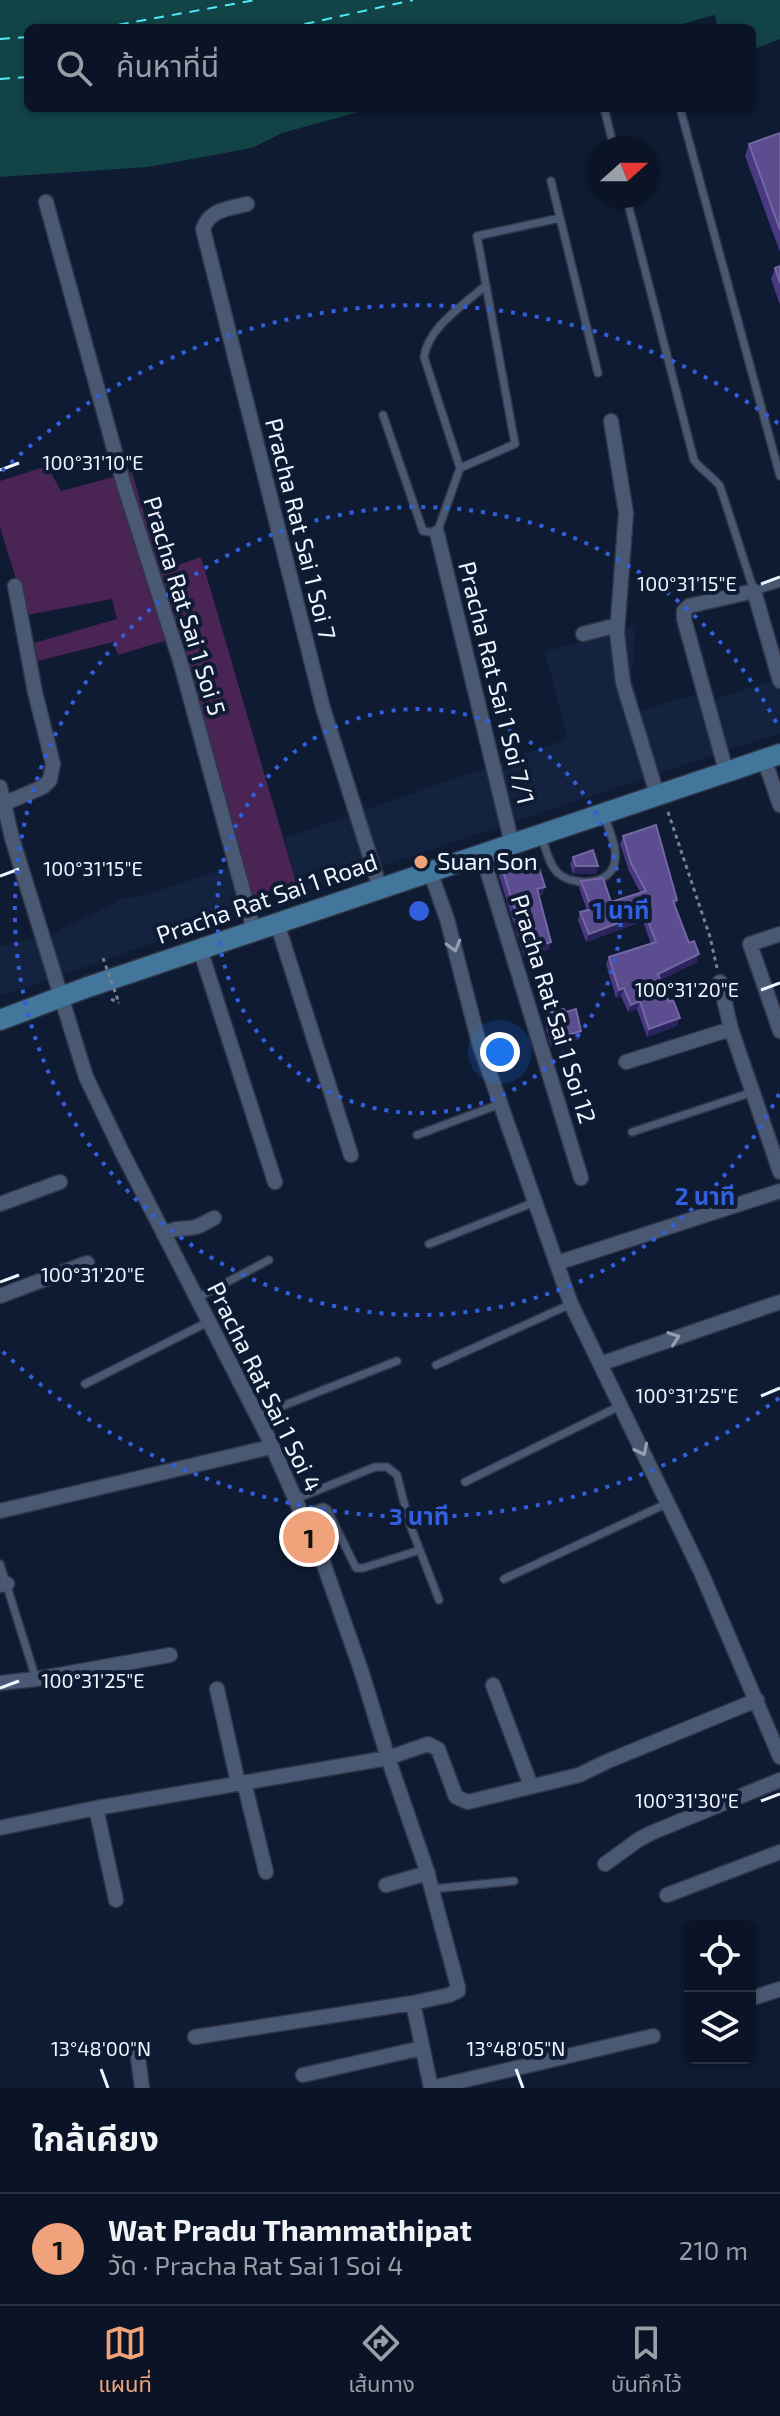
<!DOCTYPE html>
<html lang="th">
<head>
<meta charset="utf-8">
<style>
  :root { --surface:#0a1426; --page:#182132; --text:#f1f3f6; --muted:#999ea7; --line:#2a3343; --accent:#f0a27a }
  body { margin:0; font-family:"Exo 2","Noto Sans Thai",sans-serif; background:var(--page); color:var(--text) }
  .controls { position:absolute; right:24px; bottom:24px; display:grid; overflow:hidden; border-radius:12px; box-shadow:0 2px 6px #0004 }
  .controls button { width:72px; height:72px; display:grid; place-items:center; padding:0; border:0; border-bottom:2px solid var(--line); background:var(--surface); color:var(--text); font:40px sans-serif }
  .compass { position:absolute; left:588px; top:136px; width:72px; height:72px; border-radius:50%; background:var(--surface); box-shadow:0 2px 6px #0004; rotate:69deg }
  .you { position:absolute; left:500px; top:1052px; width:28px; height:28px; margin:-20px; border:6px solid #fff; border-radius:50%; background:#1a73e8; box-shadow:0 0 0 12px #1a73e833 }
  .badge { display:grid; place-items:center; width:52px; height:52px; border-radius:50%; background:var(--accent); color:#111; font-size:26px; font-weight:700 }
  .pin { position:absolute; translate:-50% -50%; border:4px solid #fff; box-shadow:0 2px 8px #0006 }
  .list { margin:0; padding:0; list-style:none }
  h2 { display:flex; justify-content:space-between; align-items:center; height:104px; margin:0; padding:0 32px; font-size:34px }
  h2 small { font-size:26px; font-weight:400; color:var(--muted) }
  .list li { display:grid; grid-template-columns:52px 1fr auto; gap:24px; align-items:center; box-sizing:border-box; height:112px; padding:0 32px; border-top:2px solid var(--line) }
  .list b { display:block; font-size:30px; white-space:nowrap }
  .list p { margin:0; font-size:26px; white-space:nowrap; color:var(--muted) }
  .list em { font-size:26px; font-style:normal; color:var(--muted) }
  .icon { flex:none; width:44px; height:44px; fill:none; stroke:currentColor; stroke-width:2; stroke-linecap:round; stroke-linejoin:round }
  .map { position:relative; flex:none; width:780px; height:2088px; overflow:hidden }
  .search { position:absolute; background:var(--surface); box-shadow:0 2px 6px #0004; left:24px; right:24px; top:24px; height:88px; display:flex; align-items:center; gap:20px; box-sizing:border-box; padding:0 28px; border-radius:12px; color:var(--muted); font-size:30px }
  .sheet { height:216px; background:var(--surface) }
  nav { display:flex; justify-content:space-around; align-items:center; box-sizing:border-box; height:112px; border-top:2px solid var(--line); background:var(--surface); font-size:22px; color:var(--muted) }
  nav a { display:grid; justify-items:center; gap:4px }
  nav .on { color:var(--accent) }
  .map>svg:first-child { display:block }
  .built { fill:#12223f }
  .green { fill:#4a2454 }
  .water { fill:#124347 }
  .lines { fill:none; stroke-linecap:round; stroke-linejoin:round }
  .ferry { stroke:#50eaf4; stroke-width:2; stroke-dasharray:10 8; stroke-linecap:butt }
  .lane-casing { stroke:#303547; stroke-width:10 }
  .street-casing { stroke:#303547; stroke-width:17 }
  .secondary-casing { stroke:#303547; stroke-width:23 }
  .path { stroke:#768091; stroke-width:3; stroke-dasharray:4 4; stroke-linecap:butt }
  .lane { stroke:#495973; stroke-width:7 }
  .street { stroke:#495973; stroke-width:14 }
  .secondary { stroke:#42779b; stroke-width:20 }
  .path-bridge { stroke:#768091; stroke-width:3; stroke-dasharray:4 4; stroke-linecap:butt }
  .wall { fill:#493882 }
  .shaded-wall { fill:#2a245d }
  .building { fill:#5b4d90; stroke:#7267a1; stroke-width:2 }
  .oneway { stroke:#949fb2 }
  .ticks { fill:none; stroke:#eff5ff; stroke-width:3 }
  .ring { fill:none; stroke:#325fdc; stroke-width:4; stroke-dasharray:4 8 }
  .poi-dot { fill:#f0a27a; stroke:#0e1b32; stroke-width:3 }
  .labels { text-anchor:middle; stroke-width:8; stroke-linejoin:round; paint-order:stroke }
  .street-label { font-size:24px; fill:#eff5ff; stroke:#0e1b32 }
  .poi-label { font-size:24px; fill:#eff5ff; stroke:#0e1b32; text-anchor:start }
  .ticks-label { font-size:20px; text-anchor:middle; fill:#eff5ff; stroke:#0e1b32; stroke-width:8; stroke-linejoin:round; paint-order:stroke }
  .centre { fill:#325fdc; stroke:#0e1b32; stroke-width:4 }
  .ring-label { font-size:24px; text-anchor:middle; font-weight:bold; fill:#325fdc; stroke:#0e1b32; stroke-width:8; stroke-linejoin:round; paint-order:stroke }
</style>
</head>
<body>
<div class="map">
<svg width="780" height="2088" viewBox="0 0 780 2088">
  <rect width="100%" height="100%" fill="#0e1b32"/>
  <path class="built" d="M636 625 632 678 640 711 712 689 716 699 780 678V733L299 894 285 838 567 739 545 652Z
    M228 867 241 913 0 996V946L49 935 124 898 147 895Z"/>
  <path class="green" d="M47 466 61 491 132 472 161 571 201 557 296 882 238 902 167 640 118 655 113 642 38 661 34 643 117 619 112 599 27 615 0 527V481Z"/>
  <path class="water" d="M0 0H780V39L752 50V28H718L715 15 667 28H28V108H373L282 133 252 148 148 167 0 177Z"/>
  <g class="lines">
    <path class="ferry" d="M101 28 255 0
      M287 28 413 0
      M0 39 28 37
      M0 79 28 77"/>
    <defs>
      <path id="lane" d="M604 108 614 148
        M680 108 780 476
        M551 181 598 373
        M626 196 694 460C701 470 712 476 720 486L754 591 780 583
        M383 415 423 531 437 533 460 468 515 444 477 236 560 218
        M460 468 424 357C429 326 464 305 486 285
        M542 838C546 849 549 865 558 873 572 886 607 886 614 865 619 850 609 830 604 815
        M632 1132 753 1092
        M417 1135 500 1104
        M429 1244 535 1202
        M197 1298 269 1260
        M436 1365 571 1304
        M85 1384 208 1322
        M257 1416 397 1361
        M465 1482 620 1406
        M296 1499 375 1467H387L397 1475 409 1522 439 1600
        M302 1514 323 1507 327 1509 356 1568H363L420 1550
        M0 1564 36 1679
        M504 1579 668 1503
        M432 1889 514 1881"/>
      <path id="street" d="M46 202 124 485 181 664 254 931
        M247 204C228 209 210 209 203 229L323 708 380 888
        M611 421 626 513 617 633 623 683 657 794
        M437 533 512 844
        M583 634 617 625
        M764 759 780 805
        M726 771 684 619V611L689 606 754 591 780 681
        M0 787 12 838 86 1077 121 1150 268 1437 323 1562 361 1670 388 1758 426 1868 458 1987V1991L449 1995 413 2003 195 2037
        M3 804 43 787 50 780 53 764 35 692 15 586
        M482 854 581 1178
        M430 871 447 919 479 1043 571 1304 701 1572 780 1757
        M277 923 351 1155
        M780 934 750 944 780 1031
        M200 949 275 1182
        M720 982 731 1029 780 1172
        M626 1062 731 1029
        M0 1204 60 1182
        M164 1235C174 1226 184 1230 196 1227 202 1225 208 1221 214 1218
        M557 1263 780 1191
        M0 1296 87 1263
        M600 1364 780 1302
        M0 1511 271 1447
        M0 1585 7 1584
        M0 1683 36 1679 170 1655
        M493 1685 531 1786
        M217 1689 238 1783
        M244 1782 266 1872
        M96 1808 116 1900
        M0 1828 96 1808 388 1758 428 1744 438 1749 456 1797 468 1802 579 1775 608 1761 757 1700
        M605 1864 638 1840 651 1833 780 1780
        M386 1885 428 1873
        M667 1895 780 1852
        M750 1999 780 1989
        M413 2003 431 2088
        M137 2050 142 2088
        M303 2075 422 2048
        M431 2088 653 2036"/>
      <path id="secondary" d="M0 1020 85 988 780 754"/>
    </defs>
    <use href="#lane" class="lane-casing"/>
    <use href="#street" class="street-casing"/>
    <use href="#secondary" class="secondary-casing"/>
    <path class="path" d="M668 812 710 937 717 968
      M111 999 119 1003"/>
    <use href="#lane" class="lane"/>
    <use href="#street" class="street"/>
    <use href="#secondary" class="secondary"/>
    <path class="path-bridge" d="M103 958 119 1003"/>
  </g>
  <path class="wall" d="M780 133V252L745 156 749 144Z
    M780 266V305L771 279 775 268Z
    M623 836 677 900 675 905 697 962 660 980 677 1026 647 1037 637 1009 628 1012 621 996 616 998 606 964 609 957 651 944 643 921 586 942 578 920 580 912 587 910 579 888 581 881 611 902 640 892 629 871 620 844Z
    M573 857 596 874H573L570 864Z
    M502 868 545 887 542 895 539 896 549 949 524 957 499 876Z
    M566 1012 581 1031 579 1039 551 1047 544 1021 546 1014Z"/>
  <path class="shaded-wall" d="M576 866H598L596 874H573Z
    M545 887 542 895 534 897 537 889Z
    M645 913 643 921 586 942 589 934Z
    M551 942 549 949 524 957 527 949Z
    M699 954 697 962 655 982 658 974Z
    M624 988 621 996 616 998 619 990Z
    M640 1001 637 1009 628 1012 631 1005Z
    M680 1018 677 1026 647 1037 649 1029Z
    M581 1031 579 1039 551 1047 554 1039Z"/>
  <path class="building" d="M780 133V230L749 144Z
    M780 266V283L775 268Z
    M656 825 677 900 673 901 689 943 694 941 699 954 658 974 669 1002 673 1000 680 1018 649 1029 640 1001 631 1005 624 988 619 990 609 957 656 942 645 913 589 934 580 912 592 909 581 881 603 878 611 902 646 891 631 863 623 836Z
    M593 850 598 866H576L573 857Z
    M536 858 545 887 537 889 551 942 527 949 502 868Z
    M564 1009 566 1012 576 1009 581 1031 554 1039 546 1014Z"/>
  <defs><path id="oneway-chevron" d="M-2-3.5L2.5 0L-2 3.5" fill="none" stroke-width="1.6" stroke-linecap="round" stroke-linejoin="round" transform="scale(2)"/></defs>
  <g class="oneway">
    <use href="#oneway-chevron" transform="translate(454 946) rotate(75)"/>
    <use href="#oneway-chevron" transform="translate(674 1338) rotate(-19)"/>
    <use href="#oneway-chevron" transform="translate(642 1450) rotate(64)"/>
  </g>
  <path class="ticks" d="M0 470 19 463M761 584 780 577M0 876 19 869M761 990 780 983M0 1282 19 1275M761 1396 780 1388M0 1688 19 1681M761 1801 780 1794M101 2069 108 2088M516 2069 523 2088"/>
  <g class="ring">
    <circle cx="419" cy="911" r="202"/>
    <path d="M779 1094A404 404 0 1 1 779 728"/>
    <path d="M779 1398A606 606 0 0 1 2 1351M2 471A606 606 0 0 1 779 424"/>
  </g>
  <circle class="poi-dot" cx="421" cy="862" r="8"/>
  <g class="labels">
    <g class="street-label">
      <text transform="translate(300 529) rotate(76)" y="8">Pracha Rat Sai 1 Soi 7</text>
      <text transform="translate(184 606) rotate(73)" y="8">Pracha Rat Sai 1 Soi 5</text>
      <text transform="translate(496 683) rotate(76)" y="8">Pracha Rat Sai 1 Soi 7/1</text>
      <text transform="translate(267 899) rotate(-19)" y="8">Pracha Rat Sai 1 Road</text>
      <text transform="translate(553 1009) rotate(73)" y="8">Pracha Rat Sai 1 Soi 12</text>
      <text transform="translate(264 1387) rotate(64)" y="8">Pracha Rat Sai 1 Soi 4</text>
    </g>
    <g class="poi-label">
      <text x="437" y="870">Suan Son</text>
    </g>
  </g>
  <g class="ticks-label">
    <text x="93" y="470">100°31'10"E</text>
    <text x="687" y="591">100°31'15"E</text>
    <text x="93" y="876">100°31'15"E</text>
    <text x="687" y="997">100°31'20"E</text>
    <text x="93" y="1282">100°31'20"E</text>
    <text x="687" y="1403">100°31'25"E</text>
    <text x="93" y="1688">100°31'25"E</text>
    <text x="687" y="1808">100°31'30"E</text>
    <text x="101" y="2056">13°48'00"N</text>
    <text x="516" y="2056">13°48'05"N</text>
  </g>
  <circle cx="419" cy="911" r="12" class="centre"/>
  <g class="ring-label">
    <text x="621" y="919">1 นาที</text>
    <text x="705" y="1205">2 นาที</text>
    <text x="419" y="1525">3 นาที</text>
  </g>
</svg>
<div class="controls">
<button><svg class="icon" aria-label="locate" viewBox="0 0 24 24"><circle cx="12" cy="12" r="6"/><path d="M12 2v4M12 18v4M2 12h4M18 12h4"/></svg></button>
<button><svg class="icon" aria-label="layers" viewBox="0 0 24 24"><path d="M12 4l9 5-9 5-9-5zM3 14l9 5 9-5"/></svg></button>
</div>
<svg class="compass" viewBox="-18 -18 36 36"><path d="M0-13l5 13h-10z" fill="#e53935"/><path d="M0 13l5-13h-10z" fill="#999ea7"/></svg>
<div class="you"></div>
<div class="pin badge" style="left:309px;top:1537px">1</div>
<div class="search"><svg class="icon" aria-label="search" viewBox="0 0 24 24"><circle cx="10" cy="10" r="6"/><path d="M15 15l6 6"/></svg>ค้นหาที่นี่</div>
</div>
<section class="sheet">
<h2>ใกล้เคียง<small></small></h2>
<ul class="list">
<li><span class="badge">1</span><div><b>Wat Pradu Thammathipat</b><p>วัด · Pracha Rat Sai 1 Soi 4</p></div><em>210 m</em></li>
</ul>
</section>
<nav>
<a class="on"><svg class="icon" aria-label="map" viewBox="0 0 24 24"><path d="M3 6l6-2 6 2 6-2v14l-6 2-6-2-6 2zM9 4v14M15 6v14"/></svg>แผนที่</a>
<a><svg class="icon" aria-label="directions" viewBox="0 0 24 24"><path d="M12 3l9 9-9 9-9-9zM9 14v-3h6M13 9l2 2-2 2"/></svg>เส้นทาง</a>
<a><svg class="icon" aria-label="saved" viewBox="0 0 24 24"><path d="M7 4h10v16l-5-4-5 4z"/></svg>บันทึกไว้</a>
</nav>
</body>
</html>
